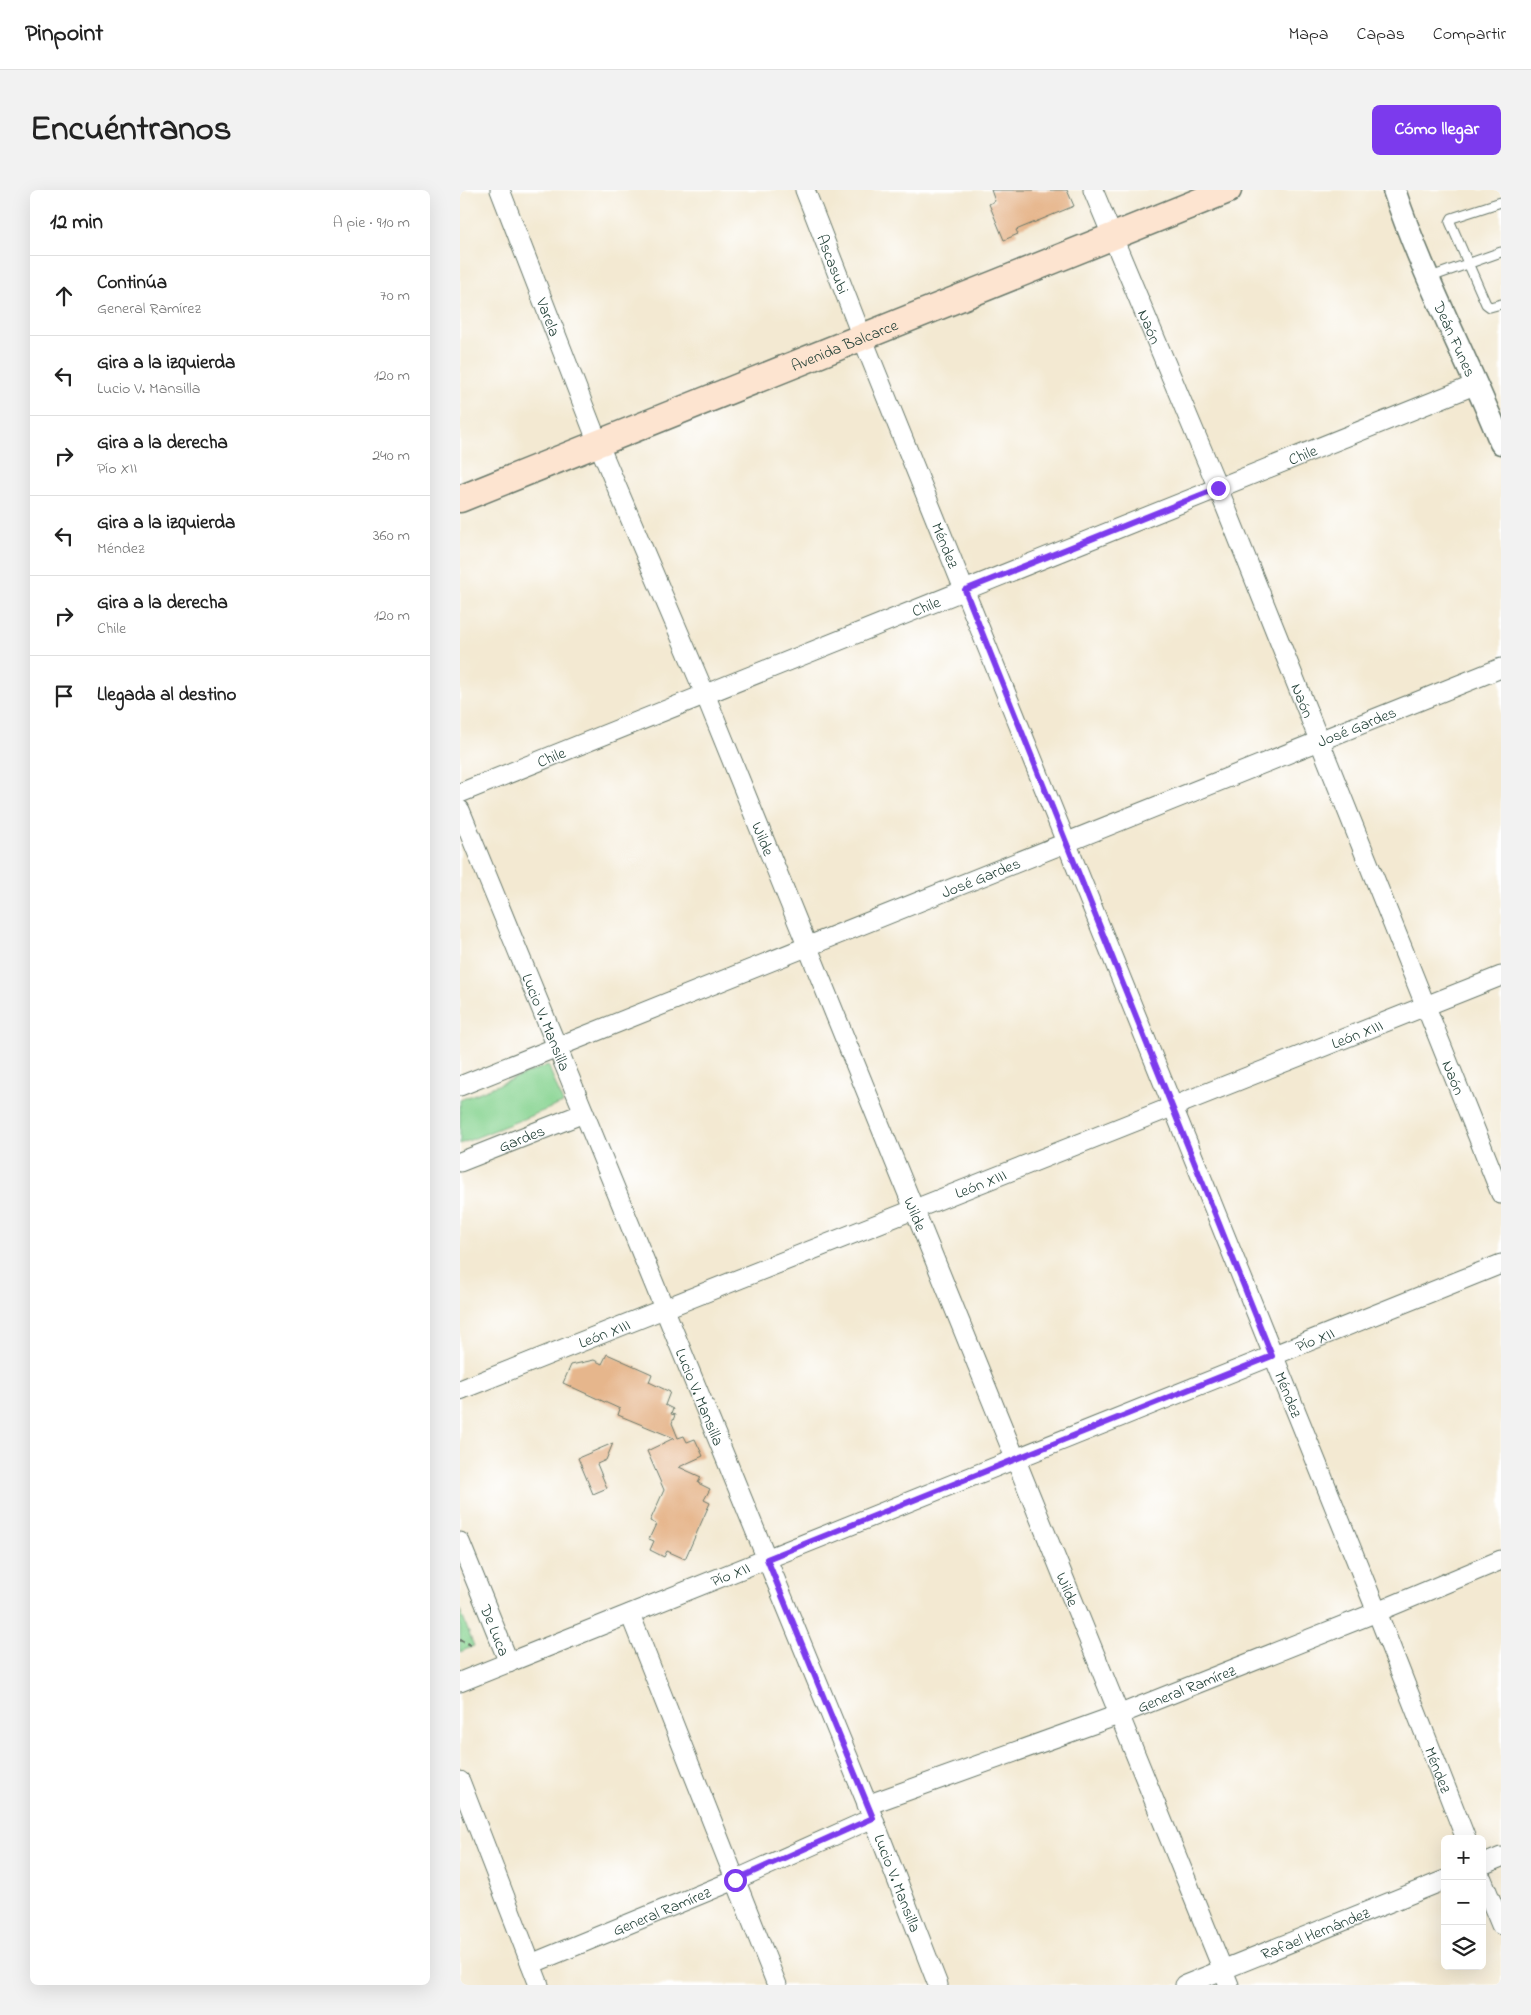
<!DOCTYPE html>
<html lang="es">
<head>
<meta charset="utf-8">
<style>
  :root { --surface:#fff; --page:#f2f2f2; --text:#222; --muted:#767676; --line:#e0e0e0; --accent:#7c3aed }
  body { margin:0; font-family:"Indie Flower",sans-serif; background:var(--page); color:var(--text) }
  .controls { position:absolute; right:15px; bottom:15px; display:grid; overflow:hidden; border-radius:8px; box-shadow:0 5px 20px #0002 }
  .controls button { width:45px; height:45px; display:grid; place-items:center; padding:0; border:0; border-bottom:1px solid var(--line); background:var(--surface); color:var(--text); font:25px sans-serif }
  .stop { position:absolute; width:15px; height:15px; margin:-11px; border:4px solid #7c3aed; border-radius:50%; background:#fff }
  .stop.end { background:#7c3aed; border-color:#fff; box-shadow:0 1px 5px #0008 }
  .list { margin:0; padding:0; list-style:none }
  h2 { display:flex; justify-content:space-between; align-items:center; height:65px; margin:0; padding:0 20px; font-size:21px }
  h2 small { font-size:16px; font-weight:400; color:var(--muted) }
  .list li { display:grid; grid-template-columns:32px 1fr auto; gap:15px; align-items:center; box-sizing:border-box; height:80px; padding:0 20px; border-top:1px solid var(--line) }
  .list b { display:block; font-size:19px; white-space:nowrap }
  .list p { margin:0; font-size:16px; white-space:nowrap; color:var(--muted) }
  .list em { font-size:16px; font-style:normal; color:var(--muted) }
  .icon { flex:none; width:28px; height:28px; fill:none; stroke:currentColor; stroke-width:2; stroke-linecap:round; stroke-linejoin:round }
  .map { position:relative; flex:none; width:1041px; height:1795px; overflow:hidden; border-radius:8px }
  header { display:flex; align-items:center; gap:30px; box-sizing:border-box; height:70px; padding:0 25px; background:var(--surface); border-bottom:1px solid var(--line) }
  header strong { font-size:24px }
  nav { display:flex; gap:28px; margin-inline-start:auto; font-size:18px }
  .intro { display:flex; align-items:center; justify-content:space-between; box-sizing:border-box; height:120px; padding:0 30px }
  h1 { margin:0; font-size:35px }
  .button { padding:12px 22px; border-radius:8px; background:var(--accent); color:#fff; font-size:18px; font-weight:700 }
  main { display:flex; gap:30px; padding:0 30px }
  aside { flex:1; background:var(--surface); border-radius:8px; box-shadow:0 5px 20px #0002 }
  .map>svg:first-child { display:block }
  .green { fill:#88d492; stroke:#548863 }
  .building { fill:#e6b68c }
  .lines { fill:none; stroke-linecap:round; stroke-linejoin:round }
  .service-casing { stroke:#69796b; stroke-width:11 }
  .minor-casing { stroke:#69796b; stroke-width:21 }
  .tertiary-casing { stroke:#69796b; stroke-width:25 }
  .secondary-casing { stroke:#69796b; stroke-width:29 }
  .path { stroke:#69796b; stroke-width:2.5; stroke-dasharray:4 4; stroke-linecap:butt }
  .service { stroke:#fff; stroke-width:9 }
  .minor { stroke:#fff; stroke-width:19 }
  .tertiary { stroke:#fff; stroke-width:22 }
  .secondary { stroke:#fde4d0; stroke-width:26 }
  .route { stroke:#7c3aed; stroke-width:6 }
  .labels { text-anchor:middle; stroke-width:4.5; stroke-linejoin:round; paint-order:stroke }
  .street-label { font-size:16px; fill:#1f3d34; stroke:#fff }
</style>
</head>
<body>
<header>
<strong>Pinpoint</strong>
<nav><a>Mapa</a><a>Capas</a><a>Compartir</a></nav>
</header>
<div class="intro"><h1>Encuéntranos</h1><a class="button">Cómo llegar</a></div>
<main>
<aside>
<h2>12 min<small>A pie · 910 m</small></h2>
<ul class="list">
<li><svg class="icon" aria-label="ahead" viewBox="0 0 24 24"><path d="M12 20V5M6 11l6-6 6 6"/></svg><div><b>Continúa</b><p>General Ramírez</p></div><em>70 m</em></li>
<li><svg class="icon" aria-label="left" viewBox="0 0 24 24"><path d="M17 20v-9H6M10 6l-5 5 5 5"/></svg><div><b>Gira a la izquierda</b><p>Lucio V. Mansilla</p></div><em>120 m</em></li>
<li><svg class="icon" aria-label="right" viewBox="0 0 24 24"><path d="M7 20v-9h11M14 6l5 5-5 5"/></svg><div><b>Gira a la derecha</b><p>Pío XII</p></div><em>240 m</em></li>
<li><svg class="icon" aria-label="left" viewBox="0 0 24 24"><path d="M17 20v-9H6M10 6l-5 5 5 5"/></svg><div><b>Gira a la izquierda</b><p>Méndez</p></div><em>360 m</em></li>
<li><svg class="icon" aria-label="right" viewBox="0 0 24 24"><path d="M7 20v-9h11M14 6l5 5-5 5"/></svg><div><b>Gira a la derecha</b><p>Chile</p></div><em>120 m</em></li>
<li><svg class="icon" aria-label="arrive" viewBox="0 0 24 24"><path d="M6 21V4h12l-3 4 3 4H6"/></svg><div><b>Llegada al destino</b></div></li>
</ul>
</aside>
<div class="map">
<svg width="1041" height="1795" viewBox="0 0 1041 1795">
  <rect width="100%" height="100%" fill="#fff"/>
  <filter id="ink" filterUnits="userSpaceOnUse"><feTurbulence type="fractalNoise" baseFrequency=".02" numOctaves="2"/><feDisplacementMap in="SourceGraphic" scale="10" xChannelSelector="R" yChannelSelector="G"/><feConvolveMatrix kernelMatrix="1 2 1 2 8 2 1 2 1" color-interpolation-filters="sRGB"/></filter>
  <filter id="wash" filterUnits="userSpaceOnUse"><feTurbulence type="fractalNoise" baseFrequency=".0096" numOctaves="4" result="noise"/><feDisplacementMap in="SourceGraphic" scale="20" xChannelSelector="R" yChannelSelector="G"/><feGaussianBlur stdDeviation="1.12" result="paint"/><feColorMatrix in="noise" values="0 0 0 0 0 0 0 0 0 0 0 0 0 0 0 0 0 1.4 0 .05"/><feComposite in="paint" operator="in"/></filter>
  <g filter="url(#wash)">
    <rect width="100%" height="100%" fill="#f3e9d2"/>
    <path class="green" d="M88 875 103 913 0 954V910Z
      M0 1420 14 1456 0 1462Z"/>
    <g id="blocks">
      <path class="building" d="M531 0H607L614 16 556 40 558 44 544 50 529 14 535 11Z
        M147 1164 192 1184 189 1192 210 1202 205 1215 213 1219 211 1224 215 1225 212 1233 218 1248 224 1246 227 1252 235 1249 243 1266 219 1277 241 1287 238 1293 250 1299 244 1310 250 1313 225 1369 207 1361 204 1367 190 1360 194 1351 189 1349 196 1334 190 1331 204 1300 187 1261 214 1248 158 1225 160 1219 103 1193 111 1175 134 1170 142 1174Z
        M153 1253 146 1270 137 1274 147 1298 133 1304 118 1268Z"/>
    </g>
  </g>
  <g filter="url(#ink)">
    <use href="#blocks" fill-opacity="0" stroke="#69796b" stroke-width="1"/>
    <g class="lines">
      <defs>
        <path id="service" d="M1041 12 992 28 990 32 1026 114 1030 117 1041 114
          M968 88 1041 62"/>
        <g id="minor">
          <path id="s1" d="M40 0 138 253 245 504 769 1795"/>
          <path id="s2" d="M345 0 402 147 917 1422 1006 1649"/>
          <path id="s3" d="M633 0 758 298 1041 1004"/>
          <path id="s4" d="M0 603 1017 194"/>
          <path id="s5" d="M0 620 413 1628 478 1795"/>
          <path id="s6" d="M0 896 1041 478"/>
          <path id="s7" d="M0 972 124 923"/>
          <path id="s8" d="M0 1200 1041 786"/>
          <path id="s9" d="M0 1352 49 1473"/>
          <path d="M170 1424 317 1795"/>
          <path id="s10" d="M0 1492 1041 1074"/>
          <path d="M0 1591 79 1795"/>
          <path id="s11" d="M407 1615 658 1525 917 1422 1041 1370"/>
          <path d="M1022 1675 1041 1667"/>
          <path d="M1022 1689 1041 1735"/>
          <path id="s12" d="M71 1774 275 1690 413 1628"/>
          <path id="s13" d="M725 1795 985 1690"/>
        </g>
        <g id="tertiary">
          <path id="s14" d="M934 0C963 87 1007 168 1041 253"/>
        </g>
        <g id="secondary">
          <path id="s15" d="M0 309 768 0"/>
        </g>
      </defs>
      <use href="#service" class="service-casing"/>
      <use href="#minor" class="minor-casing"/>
      <use href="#tertiary" class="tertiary-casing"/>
      <use href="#secondary" class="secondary-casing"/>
      <path class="path" d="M0 1450 14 1456"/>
      <use href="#service" class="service"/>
      <use href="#minor" class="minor"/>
      <use href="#tertiary" class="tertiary"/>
      <use href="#secondary" class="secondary"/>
    </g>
  </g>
  <g class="lines" filter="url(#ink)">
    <path class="route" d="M275 1690 413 1628 307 1369 812 1166 505 400 758 298"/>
  </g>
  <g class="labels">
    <g class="street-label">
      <text dy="6" stroke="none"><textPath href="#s2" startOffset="79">Ascasubi</textPath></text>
      <text dy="6" stroke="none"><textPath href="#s1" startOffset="136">Varela</textPath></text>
      <text dy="6" stroke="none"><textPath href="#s3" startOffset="148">Naón</textPath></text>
      <text dy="6" stroke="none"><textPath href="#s14" startOffset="161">Deán Funes</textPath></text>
      <text dy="6" stroke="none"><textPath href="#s15" startOffset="414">Avenida Balcarce</textPath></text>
      <text dy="6" stroke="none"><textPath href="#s4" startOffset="908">Chile</textPath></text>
      <text dy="6" stroke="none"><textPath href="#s2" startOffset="382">Méndez</textPath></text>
      <text dy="6" stroke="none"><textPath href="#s4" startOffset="502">Chile</textPath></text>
      <text dy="6" stroke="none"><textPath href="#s3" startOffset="552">Naón</textPath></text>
      <text dy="6" stroke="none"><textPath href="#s6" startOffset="966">José Gardes</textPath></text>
      <text dy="6" stroke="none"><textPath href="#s4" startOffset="98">Chile</textPath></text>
      <text dy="6" stroke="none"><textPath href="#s1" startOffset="700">Wilde</textPath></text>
      <text dy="6" stroke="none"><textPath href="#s6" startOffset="561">José Gardes</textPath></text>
      <text dy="6" stroke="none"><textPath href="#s5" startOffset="229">Lucio V. Mansilla</textPath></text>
      <text dy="6" stroke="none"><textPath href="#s8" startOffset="965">León XIII</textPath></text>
      <text dy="6" stroke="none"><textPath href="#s3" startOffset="958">Naón</textPath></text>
      <text dy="6" stroke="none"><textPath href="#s7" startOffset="66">Gardes</textPath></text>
      <text dy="6" stroke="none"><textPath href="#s8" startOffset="560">León XIII</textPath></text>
      <text dy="6" stroke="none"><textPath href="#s1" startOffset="1105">Wilde</textPath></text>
      <text dy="6" stroke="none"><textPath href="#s8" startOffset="155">León XIII</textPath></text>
      <text dy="6" stroke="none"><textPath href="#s10" startOffset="921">Pío XII</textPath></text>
      <text dy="6" stroke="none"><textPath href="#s2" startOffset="1298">Méndez</textPath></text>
      <text dy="6" stroke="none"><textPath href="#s5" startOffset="634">Lucio V. Mansilla</textPath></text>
      <text dy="6" stroke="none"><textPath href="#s10" startOffset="291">Pío XII</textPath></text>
      <text dy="6" stroke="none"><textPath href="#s1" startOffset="1510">Wilde</textPath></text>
      <text dy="6" stroke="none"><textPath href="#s9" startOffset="95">De Luca</textPath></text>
      <text dy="6" stroke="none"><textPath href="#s11" startOffset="340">General Ramírez</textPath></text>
      <text dy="6" stroke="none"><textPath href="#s2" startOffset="1702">Méndez</textPath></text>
      <text dy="6" stroke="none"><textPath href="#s5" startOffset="1159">Lucio V. Mansilla</textPath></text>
      <text dy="6" stroke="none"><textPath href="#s12" startOffset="141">General Ramírez</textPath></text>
      <text dy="6" stroke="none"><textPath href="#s13" startOffset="140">Rafael Hernández</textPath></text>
    </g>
  </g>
</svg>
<div class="controls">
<button>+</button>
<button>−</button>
<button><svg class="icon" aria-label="layers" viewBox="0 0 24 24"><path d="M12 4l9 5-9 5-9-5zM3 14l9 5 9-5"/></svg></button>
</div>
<div class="stop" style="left:275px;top:1690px"></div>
<div class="stop end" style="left:758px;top:298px"></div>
</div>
</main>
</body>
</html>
